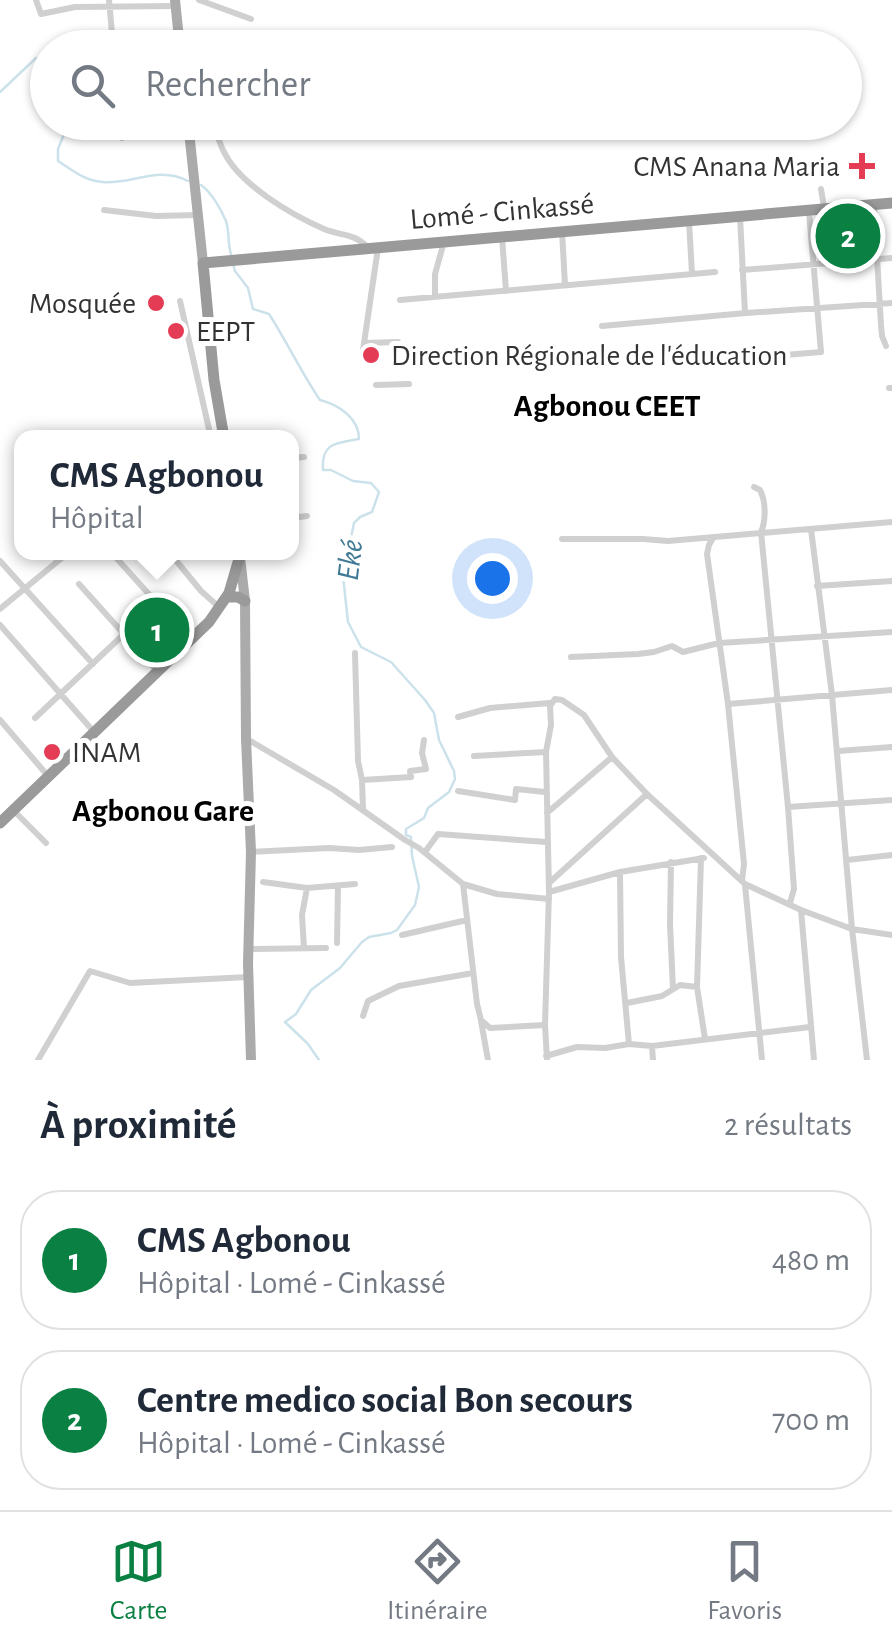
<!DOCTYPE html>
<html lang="fr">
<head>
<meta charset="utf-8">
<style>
  :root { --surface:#fff; --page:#f2f2f3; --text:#1f2937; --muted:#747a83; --line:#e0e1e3; --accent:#0b8043 }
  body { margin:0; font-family:"Alegreya Sans",sans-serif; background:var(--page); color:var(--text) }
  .you { position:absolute; left:492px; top:578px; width:35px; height:35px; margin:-25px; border:8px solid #fff; border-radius:50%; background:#1a73e8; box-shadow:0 0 0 15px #1a73e833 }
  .badge { display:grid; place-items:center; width:65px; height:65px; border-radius:50%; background:var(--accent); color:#fff; font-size:32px; font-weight:700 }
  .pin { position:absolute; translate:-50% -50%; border:5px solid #fff; box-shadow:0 2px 10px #0006 }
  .popup { position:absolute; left:14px; top:430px; width:285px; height:130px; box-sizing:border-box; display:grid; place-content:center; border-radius:20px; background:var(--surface); filter:drop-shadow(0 2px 8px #0005); font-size:32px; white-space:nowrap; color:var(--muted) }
  .popup b { font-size:38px; color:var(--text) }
  .popup::after { content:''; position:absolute; left:50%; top:100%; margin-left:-20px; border:20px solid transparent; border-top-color:var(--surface) }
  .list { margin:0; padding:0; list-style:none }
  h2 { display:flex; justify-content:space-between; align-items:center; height:130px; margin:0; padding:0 40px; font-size:42px }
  h2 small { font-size:32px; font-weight:400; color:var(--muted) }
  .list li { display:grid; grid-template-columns:65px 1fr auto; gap:30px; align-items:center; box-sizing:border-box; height:140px; margin:0 20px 20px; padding:0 20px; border:2px solid var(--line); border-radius:40px }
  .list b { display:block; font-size:38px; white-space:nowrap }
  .list p { margin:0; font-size:32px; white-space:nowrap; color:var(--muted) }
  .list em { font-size:32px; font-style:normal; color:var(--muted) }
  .icon { flex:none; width:55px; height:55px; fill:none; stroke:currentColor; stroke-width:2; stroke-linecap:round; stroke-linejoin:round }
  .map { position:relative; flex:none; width:892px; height:1060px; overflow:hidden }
  .search { position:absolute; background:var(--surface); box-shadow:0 2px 8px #0004; left:30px; right:30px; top:30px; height:110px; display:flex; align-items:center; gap:25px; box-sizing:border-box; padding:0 35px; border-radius:55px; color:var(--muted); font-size:38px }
  .sheet { height:450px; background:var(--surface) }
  nav { display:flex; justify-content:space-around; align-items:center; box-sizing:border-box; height:140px; border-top:2px solid var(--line); background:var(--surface); font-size:28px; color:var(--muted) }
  nav a { display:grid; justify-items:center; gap:5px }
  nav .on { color:var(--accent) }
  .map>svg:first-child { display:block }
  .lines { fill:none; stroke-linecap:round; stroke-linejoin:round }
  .stream { stroke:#cce2eb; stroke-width:2.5 }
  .minor { stroke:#d0d0d0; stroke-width:6 }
  .major { stroke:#ababab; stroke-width:10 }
  .highway { stroke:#9a9a9a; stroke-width:11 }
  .poi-dot { fill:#e33c54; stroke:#fff; stroke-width:4 }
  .labels { text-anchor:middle; stroke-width:10; stroke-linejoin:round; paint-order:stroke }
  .poi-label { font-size:30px; fill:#333; stroke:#fff; text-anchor:start }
  .street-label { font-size:30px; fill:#333; stroke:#fff }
  .neighbourhood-label { font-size:32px; font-weight:bold; fill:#000; stroke:#fff }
  .water-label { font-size:32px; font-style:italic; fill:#417a95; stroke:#fff }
</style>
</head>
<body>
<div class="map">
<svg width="892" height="1060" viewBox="0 0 892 1060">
  <rect width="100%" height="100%" fill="#fff"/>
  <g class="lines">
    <path class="stream" d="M0 92 36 58 48 63
      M69 122 58 149V161C72 170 85 181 102 182 132 185 157 165 188 181
      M201 185C211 192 221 209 226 221 230 233 227 245 232 257
      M233 264 235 271 248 288 253 309 269 314C287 342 301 372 320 400 339 405 359 418 359 439 337 443 321 442 323 470H331L353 481 371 483 379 492 372 512 360 517 354 523 343 576 348 622 361 647 391 662 425 700 434 713 439 740 454 771 455 779 449 792 428 808 424 818 406 829V835L411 837 412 856 419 887 415 905 397 930 391 933 369 937 362 942 340 968 311 990 296 1014 285 1022 308 1044 319 1060"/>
    <path class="minor" d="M36 0 41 14 75 7 176 6
      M109 0 113 44
      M199 0 251 19
      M55 46 134 43
      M121 122 122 138
      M212 122C217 132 219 143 224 152 240 185 292 215 324 229 340 236 355 233 367 247
      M821 189 824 207
      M874 206 881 325 882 336 886 346
      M104 210 156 216 197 215
      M740 217 745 313
      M689 221 692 274
      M562 231 565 285
      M502 237 506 291
      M742 270 892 258
      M435 297V274L444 242
      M400 300 715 272
      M180 301 211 438
      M602 326 746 313 892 303
      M364 343 398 342
      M363 350 378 248
      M773 356 821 352 809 212
      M376 385 409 384
      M889 388H892
      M292 458 304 457
      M754 487 760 490C766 501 766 521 761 532L788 807 794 889 790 903
      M292 518 307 516
      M21 520 22 521
      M811 529 832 695 852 929 867 1060
      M713 538 709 545 707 554 728 704 744 864 742 881
      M562 539H643L668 541 892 522
      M50 552 58 561
      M111 552 190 640
      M169 552 201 591 219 607
      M0 561 93 664
      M79 584 157 671
      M817 586 892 581
      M0 609 69 552
      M0 625 94 732
      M355 653 358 761 362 780 363 809
      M571 657 638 654 654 652 672 646 683 652 719 643 892 632
      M728 704 892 690
      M458 717 490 708 550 703
      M35 718 124 634
      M0 720 48 776
      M247 739 334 790 405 840 419 848 463 884 497 894 549 899
      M838 751 892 747
      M474 756 546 752
      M362 780 411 777 410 771 426 769 422 753 424 740
      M458 791 515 800 516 789 545 792
      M788 807 892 800
      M14 811 46 843
      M547 813 612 757
      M251 852 329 848 359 850 392 847
      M425 852 438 834 547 842
      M701 858 697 987 705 1039
      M847 860 892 855
      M671 862 670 924 673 989
      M263 882 307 888 355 884
      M549 883 647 794
      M463 884 477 1004 481 1020 490 1028 545 1025
      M745 885 762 1060
      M549 892 620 872 704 858
      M801 910 814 1060
      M402 935 467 920
      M337 943 338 886
      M304 948 302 915 307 888
      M249 949 326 948
      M627 1003 662 996 680 985 697 987
      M363 1016 368 1001 399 986 473 973
      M481 1021 488 1060
      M629 1044 652 1046 810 1027
      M652 1046 653 1060
      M546 1056 577 1047 605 1048 629 1044 621 957 620 872
      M38 1060 90 971 130 983 248 977
      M547 1060 545 1025 549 892 546 752 551 725 550 706 555 699 562 700 584 715 612 757 647 794 745 884 801 910 852 929 892 935"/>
    <path class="major" d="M175 0 180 48
      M188 122 203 263
      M240 557 245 601 246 739 251 852 248 963 251 1060"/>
    <path class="highway" d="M224 438 214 380 203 263 892 203
      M227 597H238L245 601
      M0 823 209 622 229 593 241 552"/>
  </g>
  <g class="poi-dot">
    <path d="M857 151h10v10h10v10h-10v10h-10v-10h-10v-10h10z"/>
    <circle cx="156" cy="303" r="10"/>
    <circle cx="176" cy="331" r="10"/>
    <circle cx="371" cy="355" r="10"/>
    <circle cx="52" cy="752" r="10"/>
  </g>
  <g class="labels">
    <g class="poi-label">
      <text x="840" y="176" text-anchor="end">CMS Anana Maria</text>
      <text x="136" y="313" text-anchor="end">Mosquée</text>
      <text x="196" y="341">EEPT</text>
      <text x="391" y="365">Direction Régionale de l'éducation</text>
      <text x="72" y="762">INAM</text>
    </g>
    <g class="street-label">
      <text transform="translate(502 211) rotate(-5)" y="10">Lomé - Cinkassé</text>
    </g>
    <g class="neighbourhood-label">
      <text x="607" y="416">Agbonou CEET</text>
      <text x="163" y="821">Agbonou Gare</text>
    </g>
    <g class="water-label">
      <text transform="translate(349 560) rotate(-83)" y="11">Eké</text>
    </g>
  </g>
</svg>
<div class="you"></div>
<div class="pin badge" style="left:157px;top:630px">1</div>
<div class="popup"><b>CMS Agbonou</b>Hôpital</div>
<div class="pin badge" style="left:848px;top:236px">2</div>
<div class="search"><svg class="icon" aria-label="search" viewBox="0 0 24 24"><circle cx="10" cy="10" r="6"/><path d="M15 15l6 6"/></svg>Rechercher</div>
</div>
<section class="sheet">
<h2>À proximité<small>2 résultats</small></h2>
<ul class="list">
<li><span class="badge">1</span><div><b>CMS Agbonou</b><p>Hôpital · Lomé - Cinkassé</p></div><em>480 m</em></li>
<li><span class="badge">2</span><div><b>Centre medico social Bon secours</b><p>Hôpital · Lomé - Cinkassé</p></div><em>700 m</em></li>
</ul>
</section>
<nav>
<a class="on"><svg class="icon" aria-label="map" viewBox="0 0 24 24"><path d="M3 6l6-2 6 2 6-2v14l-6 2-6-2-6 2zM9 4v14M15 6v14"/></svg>Carte</a>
<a><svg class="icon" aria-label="directions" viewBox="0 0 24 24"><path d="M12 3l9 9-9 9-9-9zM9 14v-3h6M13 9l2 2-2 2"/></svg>Itinéraire</a>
<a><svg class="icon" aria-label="saved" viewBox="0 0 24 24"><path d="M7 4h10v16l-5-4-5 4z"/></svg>Favoris</a>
</nav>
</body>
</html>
